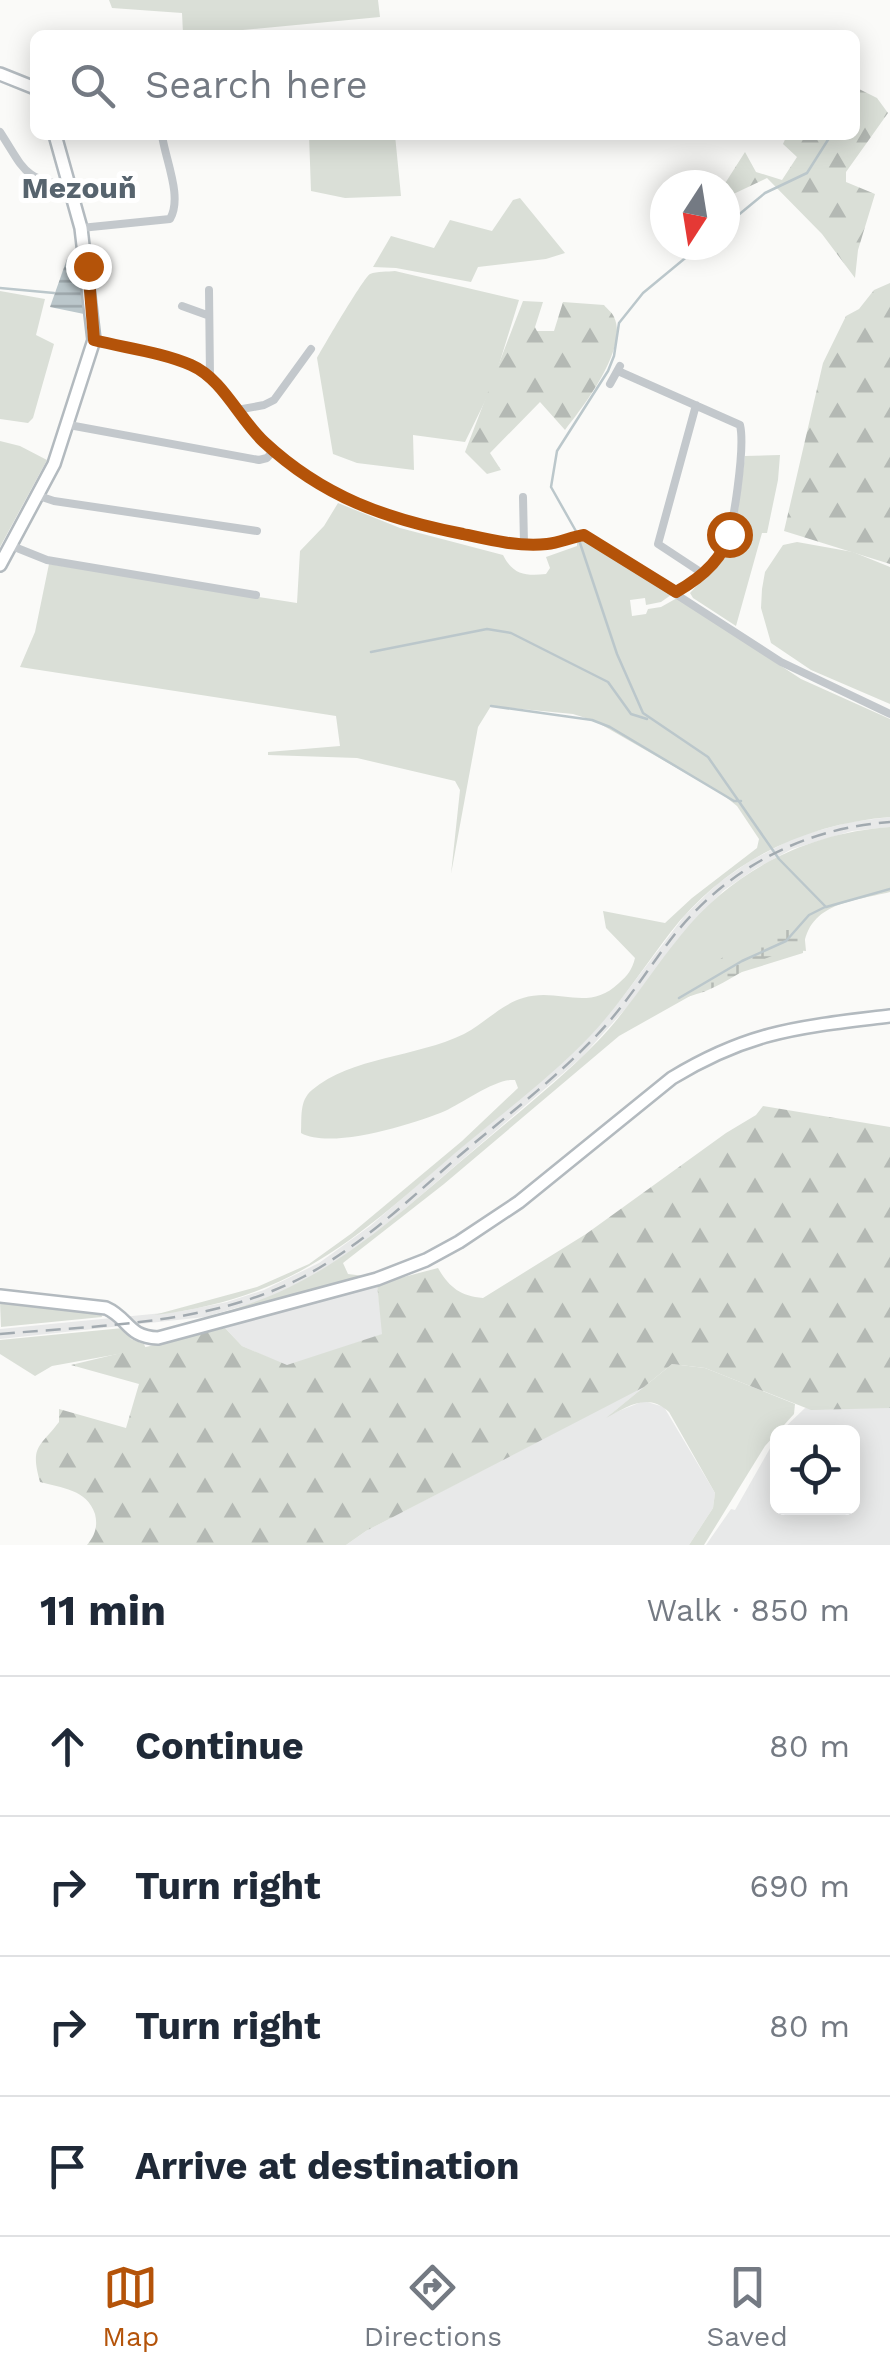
<!DOCTYPE html>
<html lang="en">
<head>
<meta charset="utf-8">
<style>
  :root { --surface:#fff; --page:#f2f2f3; --text:#1f2937; --muted:#747a83; --line:#e0e1e3; --accent:#b45309 }
  body { margin:0; font-family:"Work Sans",sans-serif; background:var(--page); color:var(--text) }
  .controls { position:absolute; right:30px; bottom:30px; display:grid; overflow:hidden; border-radius:15px; box-shadow:0 5px 25px #0003 }
  .controls button { width:90px; height:90px; display:grid; place-items:center; padding:0; border:0; border-bottom:2px solid var(--line); background:var(--surface); color:var(--text); font:50px sans-serif }
  .compass { position:absolute; left:650px; top:170px; width:90px; height:90px; border-radius:50%; background:var(--surface); box-shadow:0 5px 25px #0003; rotate:192deg }
  .stop { position:absolute; width:30px; height:30px; margin:-22px; border:8px solid #b45309; border-radius:50%; background:#fff }
  .stop.end { background:#b45309; border-color:#fff; box-shadow:0 2px 10px #0008 }
  .list { margin:0; padding:0; list-style:none }
  h2 { display:flex; justify-content:space-between; align-items:center; height:130px; margin:0; padding:0 40px; font-size:42px }
  h2 small { font-size:32px; font-weight:400; color:var(--muted) }
  .list li { display:grid; grid-template-columns:65px 1fr auto; gap:30px; align-items:center; box-sizing:border-box; height:140px; padding:0 40px; border-top:2px solid var(--line) }
  .list b { display:block; font-size:38px; white-space:nowrap }
  .list em { font-size:32px; font-style:normal; color:var(--muted) }
  .icon { flex:none; width:55px; height:55px; fill:none; stroke:currentColor; stroke-width:2; stroke-linecap:round; stroke-linejoin:round }
  .map { position:relative; flex:none; width:890px; height:1545px; overflow:hidden }
  .search { position:absolute; background:var(--surface); box-shadow:0 5px 25px #0003; left:30px; right:30px; top:30px; height:110px; display:flex; align-items:center; gap:25px; box-sizing:border-box; padding:0 35px; border-radius:15px; color:var(--muted); font-size:38px }
  .sheet { height:690px; background:var(--surface) }
  nav { display:flex; justify-content:space-around; align-items:center; box-sizing:border-box; height:140px; border-top:2px solid var(--line); background:var(--surface); font-size:28px; color:var(--muted) }
  nav a { display:grid; justify-items:center; gap:5px }
  nav .on { color:var(--accent) }
  .map>svg:first-child { display:block }
  .built { fill:#e8e9e9 }
  .green { fill:#dadfd7 }
  .forest { fill:url(#forest-firs) }
  .wetland { fill:url(#wetland-marsh) }
  .water { fill:url(#water-rules) }
  .lines { fill:none; stroke-linecap:round; stroke-linejoin:round }
  .stream { stroke:#bbc7cb; stroke-width:2.5 }
  .secondary-casing { stroke:#b3babf; stroke-width:16 }
  .street { stroke:#c3c8cc; stroke-width:8 }
  .secondary { stroke:#fff; stroke-width:11 }
  .rail { stroke:#a2aab0; stroke-width:2.5; stroke-dasharray:15 8; stroke-linecap:butt }
  .route { stroke:#b45309; stroke-width:12 }
  .labels { text-anchor:middle; stroke-width:10; stroke-linejoin:round; paint-order:stroke }
  .quarter-label { font-size:30px; font-weight:bold; fill:#57646e; stroke:#fff }
</style>
</head>
<body>
<div class="map">
<svg width="890" height="1545" viewBox="0 0 890 1545">
  <defs>
    <pattern id="forest-firs" width="22" height="20" patternUnits="userSpaceOnUse" patternTransform="scale(2.5)"><rect width="22" height="20" fill="#dadfd7"/><path d="M5 1l3.5 6h-7zM16 11l3.5 6h-7z" fill="#b4b9b4"/></pattern>
    <pattern id="wetland-marsh" width="20" height="14" patternUnits="userSpaceOnUse" patternTransform="scale(2.5)"><rect width="20" height="14" fill="#dadfd7"/><path d="M1 5h8M5 5V1M11 12h8M15 12V8" fill="none" stroke="#b4b9b4"/></pattern>
    <pattern id="water-rules" width="6" height="5" patternUnits="userSpaceOnUse" patternTransform="scale(2.5)"><rect width="6" height="5" fill="#bbc7cb"/><path d="M0 2.5h6" fill="none" stroke="#9ca6aa"/></pattern>
  </defs>
  <rect width="100%" height="100%" fill="#fafaf8"/>
  <path class="built" d="M890 817V827L852 831 792 849 755 869 723 891 679 938 629 1005 582 1057 377 1233 323 1271 267 1299 205 1317 0 1339V1329L183 1311 227 1302 264 1290 319 1263 370 1226 575 1050 621 999 685 915 717 884 750 861 798 836 850 822Z
    M377 1284 383 1334 287 1366 242 1346 225 1328Z
    M642 1387H644L611 1414 644 1401 664 1407 715 1493 713 1508 689 1545H346L366 1531Z
    M805 1408H890V1545H706L731 1509 735 1510 777 1436 778 1508H852V1432H780Z"/>
  <path class="green" d="M109 0H378L380 17 190 35 183 33 182 13 112 8Z
    M215 135H395L401 196 345 198 311 191 309 135 266 139 216 138Z
    M520 198 565 253 546 259 478 267 471 282 396 268 373 267 391 236 434 248 450 220 492 231 513 200Z
    M395 271 519 300 492 387 465 442 413 435 414 470 357 463 333 454 317 358C323 347 364 277 370 274 377 271 388 272 395 271Z
    M0 291 45 299 36 335 54 344 33 418 28 423 0 419Z
    M0 441 20 446 47 460 0 547Z
    M780 455 778 480 767 533H762L760 540 736 626 693 598 690 593 729 551 735 533 745 456Z
    M338 503 400 528 503 555C513 575 526 576 546 574L550 568 546 557 577 546V541H587L671 595 661 602 646 605 645 598 630 600 632 616 646 614 648 609 661 607 677 598 801 679 890 719V817C803 824 724 863 670 933 644 967 620 1004 591 1035 553 1075 508 1109 466 1144 360 1234 299 1298 154 1315L257 1287 309 1264 352 1233 462 1141 518 1088 515 1080C496 1078 463 1103 445 1111 414 1124 331 1150 301 1133 302 1117 299 1101 312 1090 351 1057 417 1057 464 1034 485 1023 500 1005 523 998 559 987 588 1013 619 983 628 975 632 970 635 958L606 928 603 911 665 923 692 898 757 848 759 839 737 806 722 794 595 721 573 714 491 706 478 727 451 874 460 790 455 781 357 758 268 755V752L340 746 336 716 20 667 35 632 49 564 297 603 300 551 324 526Z
    M797 542 853 552 890 567V704L811 670 771 643 761 608 762 589 765 572 783 545Z
    M890 827V892C850 902 806 903 803 953L742 972 699 991 619 1036 444 1184 343 1263 348 1274 364 1276 245 1311 205 1317C320 1290 384 1226 472 1152 514 1116 558 1082 597 1042 629 1009 652 970 681 935 733 870 807 833 890 827Z
    M0 1302 101 1313 102 1317 1 1327Z
    M123 1328 131 1339 144 1344 146 1349 52 1366 35 1376 0 1354V1340Z
    M672 1364 705 1368 795 1404 794 1414 765 1446 704 1545H689L713 1508 715 1493 669 1412C648 1392 628 1406 606 1418Z"/>
  <path class="forest" d="M855 87 877 98 888 113 846 172V182L875 194 858 250 855 278 822 234 767 178 725 198 724 185 745 152 756 172 782 180 797 157 783 144 787 135H855Z
    M890 283V564L784 531 823 363 846 316 859 309 874 290Z
    M523 301 543 302 535 327 537 331H554L563 302 604 305C607 309 612 312 614 317 629 348 583 407 565 430L540 402 490 453 501 470 487 474 465 452Z
    M763 1106 890 1127V1408L811 1410 705 1368 672 1364 644 1387 366 1531 346 1545H87C95 1536 98 1526 95 1514 87 1489 61 1488 40 1482 30 1446 39 1448 59 1422V1409L126 1428 139 1384 71 1365 225 1328 242 1346 287 1365 382 1334 377 1284 438 1268C449 1287 460 1296 483 1298L586 1234 726 1133 756 1115Z"/>
  <path class="wetland" d="M790 921H794V930H804L806 951C765 948 743 976 708 990 697 995 689 995 678 1001L675 998 709 978 715 963 737 947 758 941Z"/>
  <path class="water" d="M67 259H79L84 314 50 307Z"/>
  <g class="lines">
    <path class="stream" d="M725 226 765 193 807 173 831 135
      M0 288 54 293
      M577 533 551 487 557 451 608 371 614 356 619 323 643 293 701 245
      M579 540 617 654 643 713 708 757 779 859 826 907 890 889
      M371 652 487 629 511 633 608 682 631 714 647 719
      M491 706 592 720 610 727 734 801H741
      M679 998 742 961 786 941 809 915 825 907"/>
    <defs>
      <path id="secondary" d="M0 74 35 88
        M0 565 54 464 94 340 81 228 55 135
        M0 1296 106 1308C129 1318 127 1337 158 1338L377 1279 426 1260 459 1242 519 1202 672 1078C751 1030 801 1027 890 1016"/>
    </defs>
    <use href="#secondary" class="secondary-casing"/>
    <path class="street" d="M0 132C26 172 22 178 71 187
      M81 228 170 219C183 197 165 159 162 135
      M209 290 210 377
      M182 306 207 315
      M94 340C125 348 161 352 191 365 223 379 239 419 264 442 322 496 387 519 463 534 490 540 519 547 547 545 559 543 571 537 584 535L781 662 890 714
      M618 371 740 425C745 446 734 532 723 550 713 567 694 582 677 592
      M610 384 620 366
      M696 405 658 544 702 573
      M237 410 264 405 274 400 311 349
      M69 425 259 460 267 458 273 451
      M39 496 54 501 257 531
      M523 497 524 544
      M12 546 47 560 256 595"/>
    <use href="#secondary" class="secondary"/>
    <path class="rail" d="M0 1334C102 1325 210 1325 303 1277 361 1246 410 1199 459 1156 505 1117 554 1080 596 1036 626 1005 648 968 675 934 729 867 805 828 890 822"/>
  </g>
  <g class="lines">
    <path class="route" d="M88 266 94 340C125 348 161 352 191 365 223 379 239 419 264 442 323 497 386 519 463 534 490 540 519 547 547 544 559 543 571 537 584 535L676 592C699 579 723 560 729 534"/>
  </g>
  <g class="labels">
    <g class="quarter-label">
      <text x="79" y="198">Mezouň</text>
    </g>
  </g>
</svg>
<div class="controls">
<button><svg class="icon" aria-label="locate" viewBox="0 0 24 24"><circle cx="12" cy="12" r="6"/><path d="M12 2v4M12 18v4M2 12h4M18 12h4"/></svg></button>
</div>
<svg class="compass" viewBox="-18 -18 36 36"><path d="M0-13l5 13h-10z" fill="#e53935"/><path d="M0 13l5-13h-10z" fill="#747a83"/></svg>
<div class="stop" style="left:729px;top:534px"></div>
<div class="stop end" style="left:88px;top:266px"></div>
<div class="search"><svg class="icon" aria-label="search" viewBox="0 0 24 24"><circle cx="10" cy="10" r="6"/><path d="M15 15l6 6"/></svg>Search here</div>
</div>
<section class="sheet">
<h2>11 min<small>Walk · 850 m</small></h2>
<ul class="list">
<li><svg class="icon" aria-label="ahead" viewBox="0 0 24 24"><path d="M12 20V5M6 11l6-6 6 6"/></svg><div><b>Continue</b></div><em>80 m</em></li>
<li><svg class="icon" aria-label="right" viewBox="0 0 24 24"><path d="M7 20v-9h11M14 6l5 5-5 5"/></svg><div><b>Turn right</b></div><em>690 m</em></li>
<li><svg class="icon" aria-label="right" viewBox="0 0 24 24"><path d="M7 20v-9h11M14 6l5 5-5 5"/></svg><div><b>Turn right</b></div><em>80 m</em></li>
<li><svg class="icon" aria-label="arrive" viewBox="0 0 24 24"><path d="M6 21V4h12l-3 4 3 4H6"/></svg><div><b>Arrive at destination</b></div></li>
</ul>
</section>
<nav>
<a class="on"><svg class="icon" aria-label="map" viewBox="0 0 24 24"><path d="M3 6l6-2 6 2 6-2v14l-6 2-6-2-6 2zM9 4v14M15 6v14"/></svg>Map</a>
<a><svg class="icon" aria-label="directions" viewBox="0 0 24 24"><path d="M12 3l9 9-9 9-9-9zM9 14v-3h6M13 9l2 2-2 2"/></svg>Directions</a>
<a><svg class="icon" aria-label="saved" viewBox="0 0 24 24"><path d="M7 4h10v16l-5-4-5 4z"/></svg>Saved</a>
</nav>
</body>
</html>
